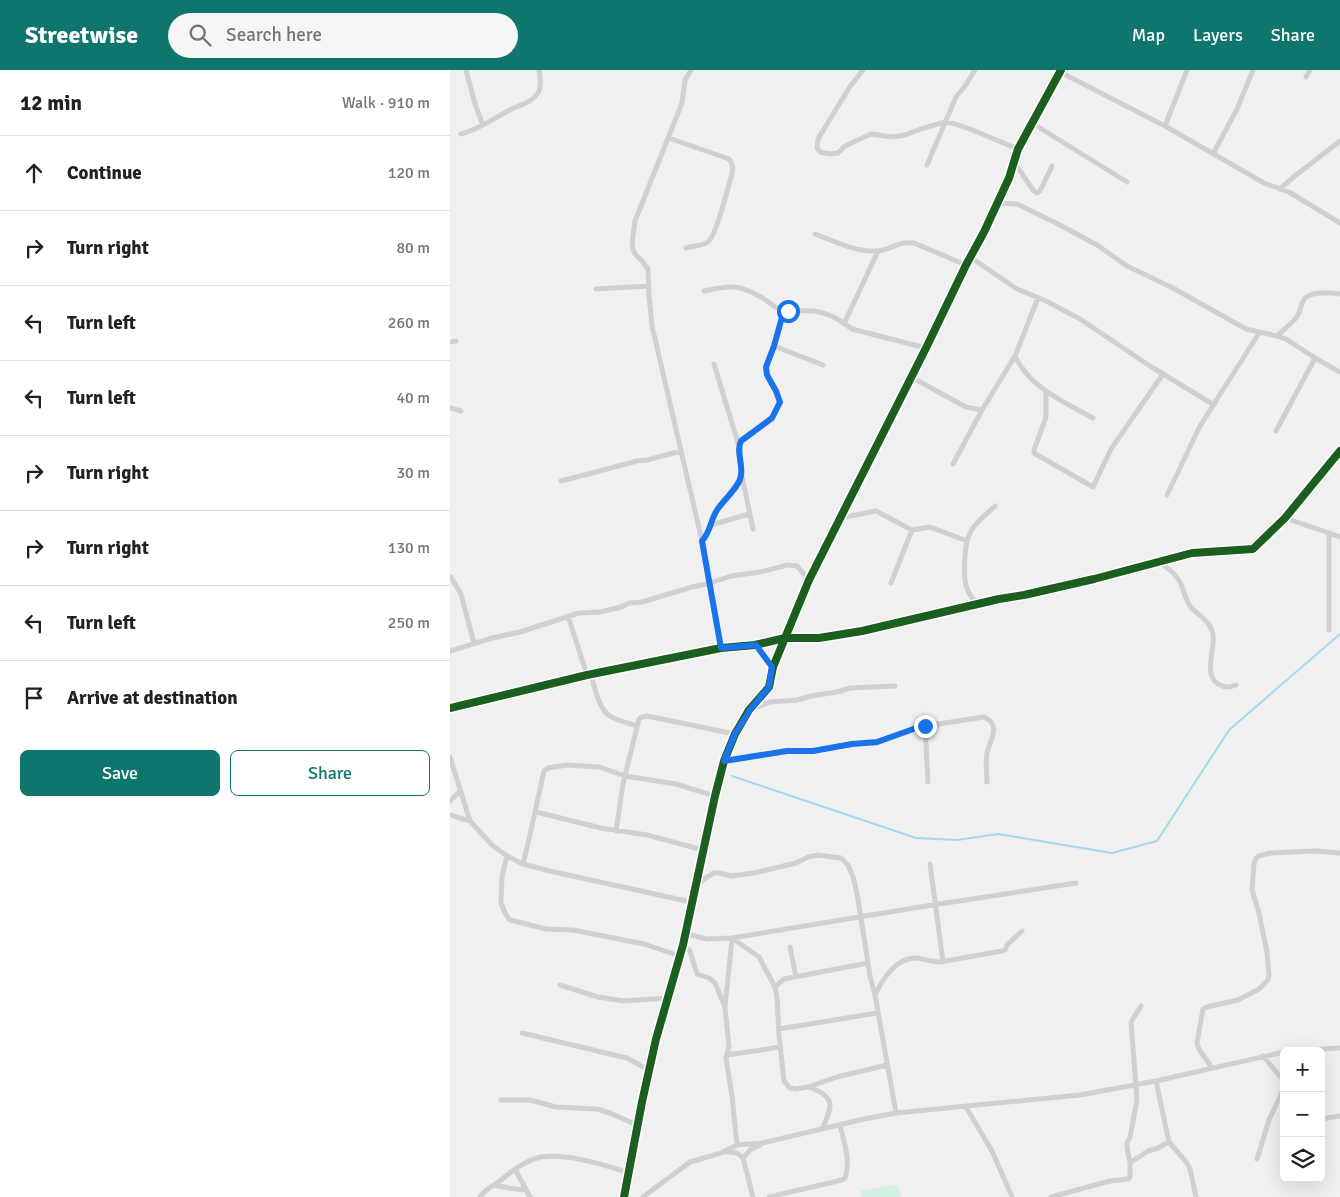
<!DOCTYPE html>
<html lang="en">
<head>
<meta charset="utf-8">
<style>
  :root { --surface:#fff; --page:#f6f6f6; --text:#202124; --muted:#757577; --line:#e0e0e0; --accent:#0f766e }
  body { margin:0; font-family:Signika,sans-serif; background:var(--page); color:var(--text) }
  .controls { position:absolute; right:15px; bottom:15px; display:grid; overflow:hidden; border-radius:8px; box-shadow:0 5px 20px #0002 }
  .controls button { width:45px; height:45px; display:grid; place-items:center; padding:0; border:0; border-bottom:1px solid var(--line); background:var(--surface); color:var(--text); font:25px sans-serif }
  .stop { position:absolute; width:15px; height:15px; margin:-11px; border:4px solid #1a73e8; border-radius:50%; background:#fff }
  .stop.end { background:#1a73e8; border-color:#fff; box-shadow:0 1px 5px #0008 }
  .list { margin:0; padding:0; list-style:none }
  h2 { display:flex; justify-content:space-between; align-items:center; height:65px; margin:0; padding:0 20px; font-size:21px }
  h2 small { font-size:16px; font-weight:400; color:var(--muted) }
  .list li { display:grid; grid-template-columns:32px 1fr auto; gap:15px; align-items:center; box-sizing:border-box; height:75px; padding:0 20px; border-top:1px solid var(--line) }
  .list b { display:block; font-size:19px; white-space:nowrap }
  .list em { font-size:16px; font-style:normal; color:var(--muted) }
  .actions { display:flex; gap:10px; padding:15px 20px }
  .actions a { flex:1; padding:11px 0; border:1px solid var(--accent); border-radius:8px; text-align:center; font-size:18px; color:var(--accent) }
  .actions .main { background:var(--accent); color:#fff }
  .icon { flex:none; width:28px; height:28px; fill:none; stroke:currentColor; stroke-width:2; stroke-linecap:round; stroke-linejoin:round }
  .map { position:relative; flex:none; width:890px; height:1127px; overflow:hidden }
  header { display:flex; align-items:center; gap:30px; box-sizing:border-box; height:70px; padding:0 25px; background:var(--accent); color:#fff }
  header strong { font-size:24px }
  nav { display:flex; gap:28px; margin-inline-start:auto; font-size:18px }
  .search { width:350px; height:45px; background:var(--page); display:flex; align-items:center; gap:12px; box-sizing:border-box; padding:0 18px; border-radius:28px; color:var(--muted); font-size:19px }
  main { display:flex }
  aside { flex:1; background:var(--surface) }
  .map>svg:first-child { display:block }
  .green { fill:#d3f1e2 }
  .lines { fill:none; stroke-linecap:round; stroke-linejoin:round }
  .stream { stroke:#a4d9f2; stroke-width:2 }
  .minor { stroke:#ced0d4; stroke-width:5 }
  .cycleway-casing { stroke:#fff; stroke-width:11 }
  .cycleway { stroke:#1b5e20; stroke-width:8 }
  .route { stroke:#1a73e8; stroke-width:6 }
</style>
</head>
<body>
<header>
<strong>Streetwise</strong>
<div class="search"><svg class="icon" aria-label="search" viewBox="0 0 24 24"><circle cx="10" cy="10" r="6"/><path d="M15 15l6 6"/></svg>Search here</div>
<nav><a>Map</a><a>Layers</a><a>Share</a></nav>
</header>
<main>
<aside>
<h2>12 min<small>Walk · 910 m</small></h2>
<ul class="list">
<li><svg class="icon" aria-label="ahead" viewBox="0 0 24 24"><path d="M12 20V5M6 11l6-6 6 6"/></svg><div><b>Continue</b></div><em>120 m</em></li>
<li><svg class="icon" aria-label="right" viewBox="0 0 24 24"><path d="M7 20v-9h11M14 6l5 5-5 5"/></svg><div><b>Turn right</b></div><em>80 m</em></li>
<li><svg class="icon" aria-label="left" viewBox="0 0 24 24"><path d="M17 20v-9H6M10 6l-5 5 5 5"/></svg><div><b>Turn left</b></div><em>260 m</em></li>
<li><svg class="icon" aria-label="left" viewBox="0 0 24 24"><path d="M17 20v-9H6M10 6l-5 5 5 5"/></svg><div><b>Turn left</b></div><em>40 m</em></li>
<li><svg class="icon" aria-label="right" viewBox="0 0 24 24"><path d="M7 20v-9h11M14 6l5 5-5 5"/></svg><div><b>Turn right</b></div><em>30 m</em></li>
<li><svg class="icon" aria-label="right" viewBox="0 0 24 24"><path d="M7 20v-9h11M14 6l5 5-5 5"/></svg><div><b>Turn right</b></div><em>130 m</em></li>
<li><svg class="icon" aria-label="left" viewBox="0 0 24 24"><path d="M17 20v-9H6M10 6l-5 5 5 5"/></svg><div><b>Turn left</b></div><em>250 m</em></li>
<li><svg class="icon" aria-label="arrive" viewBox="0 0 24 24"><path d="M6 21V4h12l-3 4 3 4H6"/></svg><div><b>Arrive at destination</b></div></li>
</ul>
<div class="actions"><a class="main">Save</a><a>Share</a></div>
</aside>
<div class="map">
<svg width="890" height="1127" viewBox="0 0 890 1127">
  <rect width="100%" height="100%" fill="#f1f0f0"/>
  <path class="green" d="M447 1114 452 1127H411L410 1121Z"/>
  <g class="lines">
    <path class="stream" d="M282 706 466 768 507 770 548 764 662 783 707 771 779 660 890 564"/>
    <path class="minor" d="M16 0 25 34 33 55
      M241 0 235 10 232 33 185 151 182 174 183 179 185 184 192 191 198 199 199 226 202 256 252 471 271 578
      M413 0 399 18 368 69 367 78 370 82 380 84 388 83 395 76 421 64 442 67 455 65 474 58 495 52 505 54 520 59 568 79
      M610 2 715 56 814 113 839 122 890 153
      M856 7 860 0
      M582 53 677 112
      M715 56 737 0
      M11 64C28 60 43 49 58 41 68 35 81 34 88 23 92 16 90 8 89 0
      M219 68 279 89C283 94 283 97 282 104 278 117 267 163 259 171 254 176 243 176 236 178
      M763 84 787 39 803 0
      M564 92 583 120 587 123 590 121 602 96
      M477 95 506 27 515 16 525 0
      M830 119 846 105 890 71
      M547 133 567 134 606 153 647 175 677 196 723 218 796 259 827 266 836 269 865 288 890 302
      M365 164C384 171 405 182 426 181 440 181 446 171 464 173L516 195
      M520 187 567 219 596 231 630 249 700 296 764 335
      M146 219 199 216
      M254 221C281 215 288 214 313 228 320 233 324 238 333 240 343 242 354 240 364 241 372 242 383 246 389 250 394 253 397 256 402 259L476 278
      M394 254 428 181
      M827 266C833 260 840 255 845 249 850 244 850 237 853 231 857 221 881 222 890 224
      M0 272 6 271
      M324 276 373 295
      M565 286C580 318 614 332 643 348
      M264 294 289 376
      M461 307 516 337 532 340 565 286 588 228
      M596 322V347L584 380V383L643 417 661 379 713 304
      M0 338 11 341
      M826 361 865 288
      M503 394 532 340
      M292 406 303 459
      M111 411 161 398 187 391 197 390 231 381
      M717 425 750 356 809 263
      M390 448 426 441 462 460 480 457 517 471
      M835 448 890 467
      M261 455 299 444
      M252 471C261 461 260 451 267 440 273 430 290 417 291 405 293 394 285 381 291 371L322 348 330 332 326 321 317 305 316 297 324 276 334 240
      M710 493C718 498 727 505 731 514 734 522 736 530 740 536 745 543 755 548 759 555 761 558 763 563 763 566 765 580 753 604 768 614 774 618 779 618 786 615
      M1 507 11 524 24 573
      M441 513 462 460
      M527 534C524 530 520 526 518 521 512 509 514 475 520 463 525 452 536 445 545 436
      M118 546 137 605
      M879 560V463
      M305 575 323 597
      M0 581 42 568 70 562 129 543 150 542 171 537 179 533 192 532 242 517 260 513 281 506 310 502 338 495 347 496 359 510
      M141 604C144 616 149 640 160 646 168 651 178 653 187 656
      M0 638 137 605 271 578 305 575 335 568H369L412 561 549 529 574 525 644 509 742 483 803 479 835 448 890 381
      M302 639 320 632 347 630 361 626 387 622 400 618 445 616
      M475 656 478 712
      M0 687 20 751 42 775 57 786 73 794 100 801 241 832
      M274 691 337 681H363L402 674 427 673 469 657 534 647C552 655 540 670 537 683 535 692 537 703 537 712
      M0 731 10 721
      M86 742 151 758 197 765 253 780
      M0 745 20 751
      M166 761 173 714 189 649 192 647 197 646 285 664
      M57 786 52 806 51 833 55 843 60 850 96 859 123 860 194 874 230 886
      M73 794C81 763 87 732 94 701L98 698 117 695 149 697 175 706 226 714 265 726
      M480 794 493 892
      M245 816 257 807 264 803H270L281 806 304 803 346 793 358 787 368 785 391 788 398 795 403 807 407 823 420 906 425 925 446 1043
      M236 864 257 869 282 868 309 887 325 917 327 927 329 965 334 1011 340 1018 346 1019 358 1017 387 1007 437 995
      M233 875 240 881 247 904 259 908 265 913 275 937 279 977 276 988 282 1026 287 1075
      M340 877 346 907
      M110 915 148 927 174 931 219 928
      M325 917 334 909 418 893
      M425 925C432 910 447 886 467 888 475 889 482 892 490 892L552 881 555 880 557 875 572 861
      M275 937 282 868 470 837 626 813
      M329 959 427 943
      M72 963 177 988 199 1000
      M840 981 890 978
      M277 985 330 977
      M813 986 834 1011
      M762 998 749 979 747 973 753 939 757 937 788 930 809 919 818 910 819 905 817 882 809 843 802 820 804 794 806 788 809 786 820 783 865 781 890 783
      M706 1011 719 1072 737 1093 740 1099 746 1127
      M359 1017C386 1027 383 1036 372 1059
      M51 1030H80L106 1037 147 1039 160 1043 187 1055
      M516 1037 542 1081 562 1127
      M871 1049 890 1046
      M273 1082C282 1082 287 1081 293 1088L303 1127
      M293 1088 300 1080 310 1075
      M807 1089 819 1050 834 1018
      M680 1093 698 1081 708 1078 719 1072
      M65 1099 80 1127
      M45 1115 59 1118 75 1120
      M30 1127C35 1119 44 1116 51 1110 62 1101 76 1090 91 1087 116 1083 156 1095 179 1103
      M174 1127 192 1032 206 969 233 875 265 726 274 691 285 664 299 640 319 617 323 597 359 510 476 278 516 195 534 162 559 108 568 79 611 0
      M193 1127 240 1092 271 1083 287 1075 312 1073 414 1049 446 1043 630 1025 706 1011 834 982
      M319 1127 392 1110 395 1108C401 1091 394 1072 390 1055
      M601 1127 660 1111 678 1109 680 1107V1093L677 1078V1073L680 1067 687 1030 681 952 691 936"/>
    <defs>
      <path id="cycleway" d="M0 638 137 605 271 578 305 575 335 568H369L412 561 549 529 574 525 644 509 742 483 803 479 835 448 890 381
        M174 1127 192 1032 206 969 233 875 265 726 274 691 285 664 299 640 319 617 323 597 359 510 476 278 516 195 534 162 559 108 568 79 611 0"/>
    </defs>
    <use href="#cycleway" class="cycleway-casing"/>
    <use href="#cycleway" class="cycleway"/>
  </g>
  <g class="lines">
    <path class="route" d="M338 241 334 240 324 276 316 297 317 305 326 321 330 332 322 348 291 371C286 381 293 394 291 405 290 417 273 430 267 440 260 451 261 461 252 471L271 578 306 575 322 597 319 617 300 640 285 664 274 691 337 681H363L402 674 427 672 469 657 475 656"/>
  </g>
</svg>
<div class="controls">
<button>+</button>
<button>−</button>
<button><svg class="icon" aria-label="layers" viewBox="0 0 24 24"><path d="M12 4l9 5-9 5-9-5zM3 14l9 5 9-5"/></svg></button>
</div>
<div class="stop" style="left:338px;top:241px"></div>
<div class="stop end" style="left:475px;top:656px"></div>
</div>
</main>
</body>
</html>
